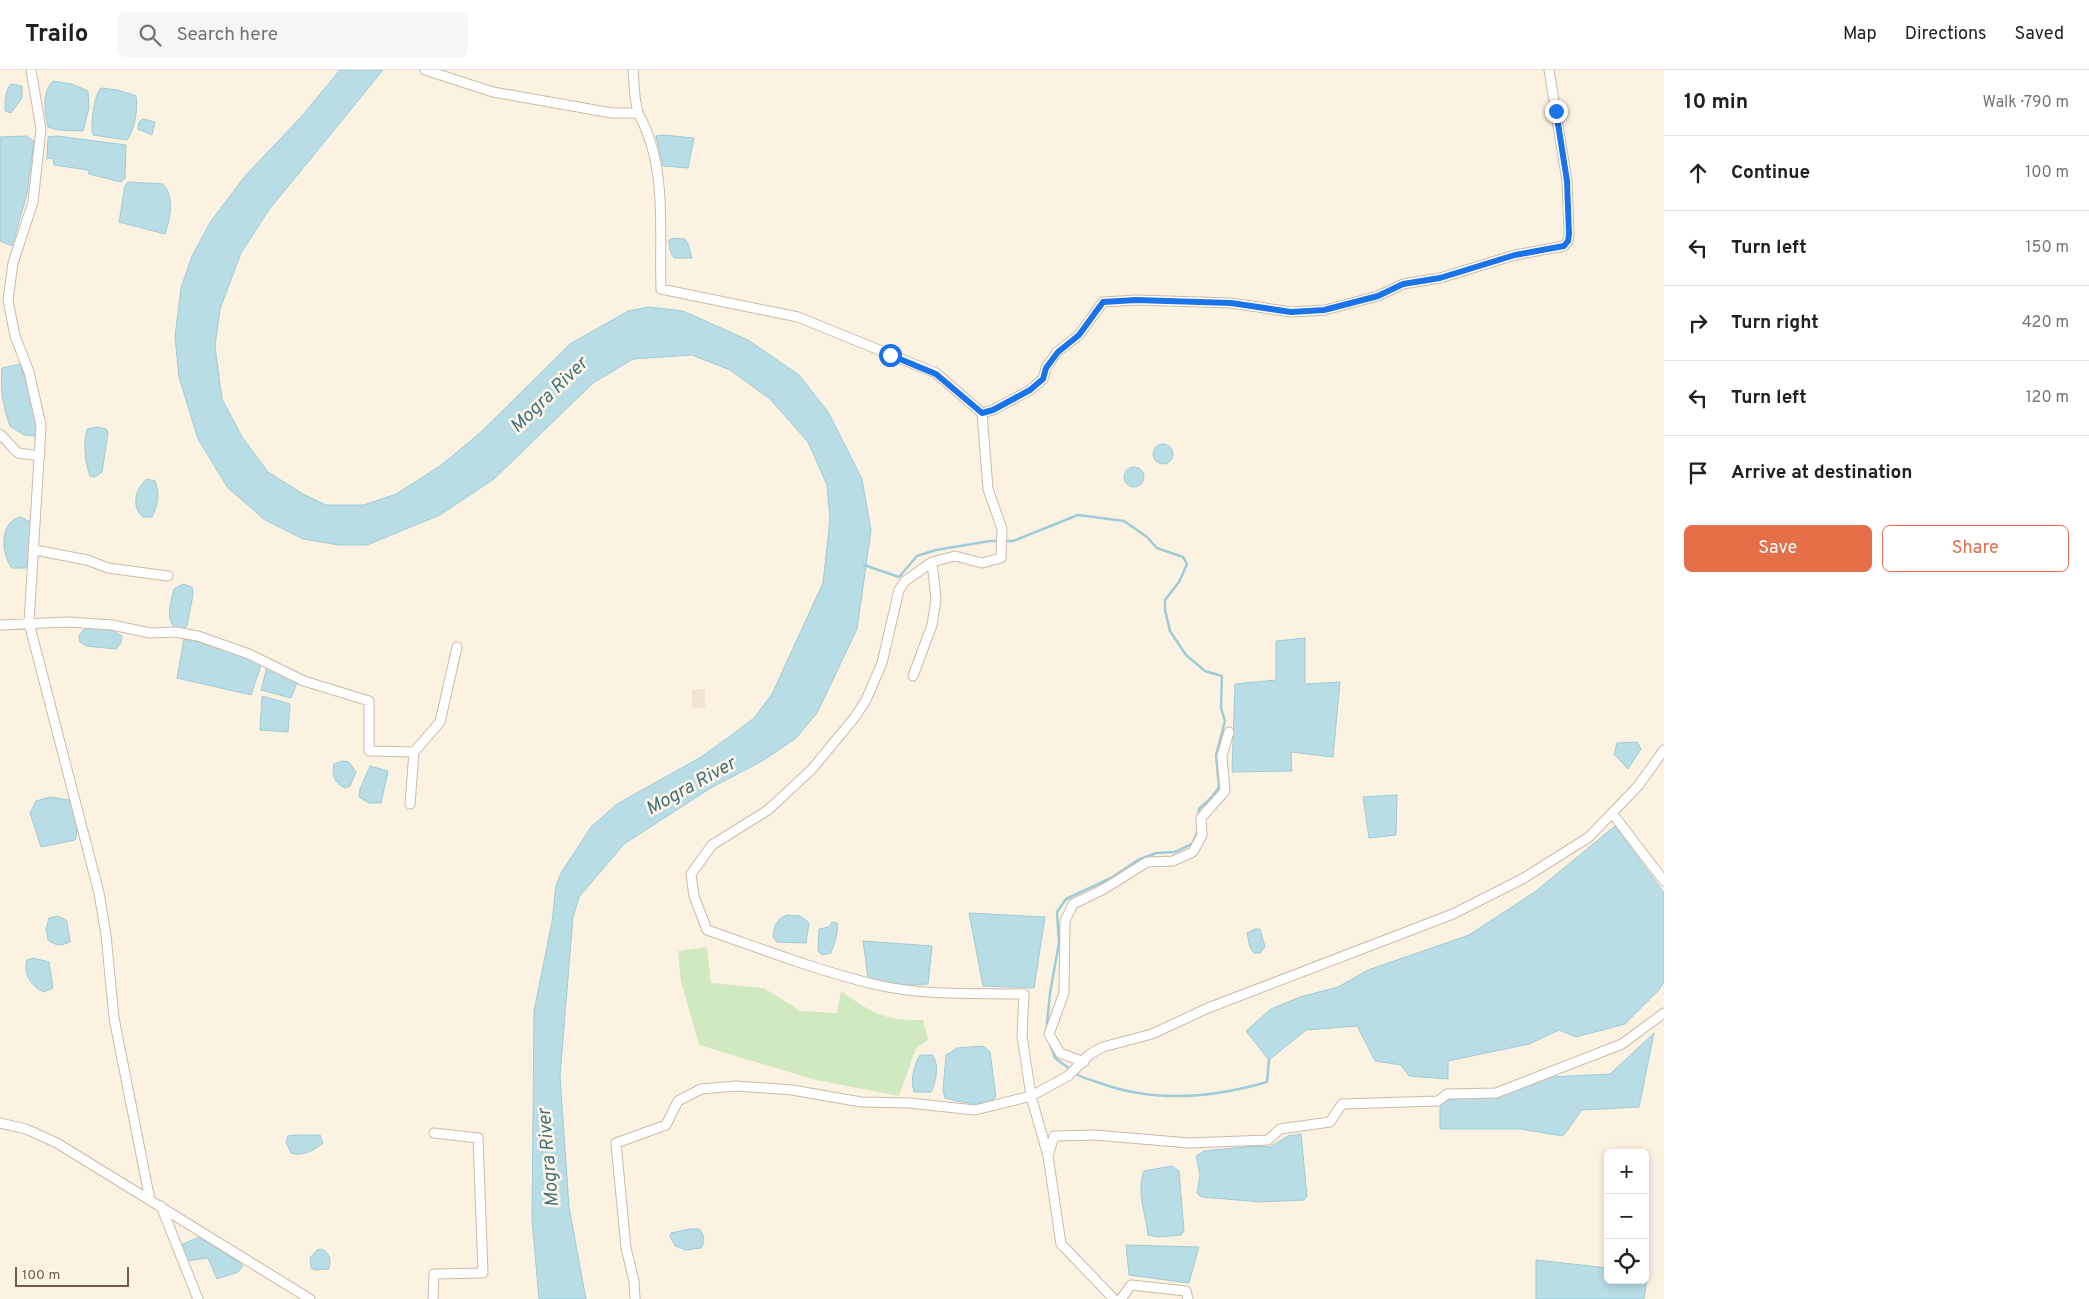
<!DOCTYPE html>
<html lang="en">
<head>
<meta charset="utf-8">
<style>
  :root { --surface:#fff; --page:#f6f6f6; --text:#202124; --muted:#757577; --line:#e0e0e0; --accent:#e46f49 }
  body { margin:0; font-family:Overpass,sans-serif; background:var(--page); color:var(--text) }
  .controls { position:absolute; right:15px; bottom:15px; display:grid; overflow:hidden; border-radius:8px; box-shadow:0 2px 8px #0003 }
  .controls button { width:45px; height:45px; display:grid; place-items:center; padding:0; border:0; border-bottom:1px solid var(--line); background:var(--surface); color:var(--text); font:25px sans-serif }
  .scale { position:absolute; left:15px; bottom:12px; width:114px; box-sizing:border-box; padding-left:5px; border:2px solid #735949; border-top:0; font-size:14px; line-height:18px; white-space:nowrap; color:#735949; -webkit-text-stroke:4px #fff6e8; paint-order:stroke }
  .stop { position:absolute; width:15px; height:15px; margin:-11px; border:4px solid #1a73e8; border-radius:50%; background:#fff }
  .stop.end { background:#1a73e8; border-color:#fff; box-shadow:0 1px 5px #0008 }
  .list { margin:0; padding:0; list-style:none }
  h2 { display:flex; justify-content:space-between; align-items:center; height:65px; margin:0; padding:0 20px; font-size:21px }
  h2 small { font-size:16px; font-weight:400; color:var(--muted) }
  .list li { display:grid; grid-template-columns:32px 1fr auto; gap:15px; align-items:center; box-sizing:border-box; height:75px; padding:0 20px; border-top:1px solid var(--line) }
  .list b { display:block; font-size:19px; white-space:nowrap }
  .list em { font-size:16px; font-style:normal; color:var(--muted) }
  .actions { display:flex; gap:10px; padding:15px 20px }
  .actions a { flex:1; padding:11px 0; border:1px solid var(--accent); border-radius:8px; text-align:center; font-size:18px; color:var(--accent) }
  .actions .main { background:var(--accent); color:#fff }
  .icon { flex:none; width:28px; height:28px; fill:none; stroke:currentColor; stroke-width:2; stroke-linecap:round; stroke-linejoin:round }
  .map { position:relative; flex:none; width:1664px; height:1229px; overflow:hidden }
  header { display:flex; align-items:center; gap:30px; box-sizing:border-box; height:70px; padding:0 25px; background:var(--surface); border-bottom:1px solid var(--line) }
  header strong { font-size:24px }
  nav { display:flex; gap:28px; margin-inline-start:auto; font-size:18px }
  .search { width:350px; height:45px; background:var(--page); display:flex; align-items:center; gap:12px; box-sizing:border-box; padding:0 18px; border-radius:8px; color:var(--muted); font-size:19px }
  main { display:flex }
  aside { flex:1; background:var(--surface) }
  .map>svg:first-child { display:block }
  .residential { fill:#f3e4d1 }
  .green { fill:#d1e9c1 }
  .water { fill:#b8dde5; stroke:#9eccd6 }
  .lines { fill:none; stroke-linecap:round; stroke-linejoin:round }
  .stream { stroke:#9eccd6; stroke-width:2.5 }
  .minor-casing { stroke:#cdbaa9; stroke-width:11 }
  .minor { stroke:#fff; stroke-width:9 }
  .route { stroke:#1a73e8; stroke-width:6 }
  .labels { text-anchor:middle; stroke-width:5; stroke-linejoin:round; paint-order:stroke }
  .water-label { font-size:19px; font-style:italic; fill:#40737f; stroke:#fff6e8 }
</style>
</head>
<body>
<header>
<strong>Trailo</strong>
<div class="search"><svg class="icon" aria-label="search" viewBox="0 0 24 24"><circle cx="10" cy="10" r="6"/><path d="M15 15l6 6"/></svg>Search here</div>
<nav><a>Map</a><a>Directions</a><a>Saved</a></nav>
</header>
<main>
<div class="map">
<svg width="1664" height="1229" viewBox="0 0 1664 1229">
  <rect width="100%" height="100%" fill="#fcf2e2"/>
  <path class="residential" d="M692 619H705V638H692Z"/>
  <path class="green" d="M707 877 711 913 764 918 800 941 837 943 841 921C872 943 884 951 923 950L928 970 916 978 899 1026 816 1010 699 975 681 911 678 881Z"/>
  <path class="water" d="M340 0H383L268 141 241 183 220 239 215 276 222 329 242 367 268 402 303 424 326 435H364L396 424 440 396 480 363 570 274 628 241 649 237 683 241 748 270 799 305 828 342 862 409 871 460 857 559 817 643 796 668 764 690 709 719 624 774 579 827 573 847 560 1006 569 1137 586 1229H539L532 1149 534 941 552 852 556 816 561 803 591 757 617 734 701 687 733 664 754 648 772 624 823 513 830 449 827 415 808 372 770 329 730 300 692 285 633 289 593 313 494 409 440 445 367 475H339L303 469 265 450 228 418 198 369 179 307 175 267 181 218 192 186 211 151 246 105 301 47Z
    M53 11 72 14 88 21 89 38 83 61 58 60 48 57C45 42 41 23 53 11Z
    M11 14 22 16V28L11 43 5 41C5 32 5 20 11 14Z
    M101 18 118 20 136 26C138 39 135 60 127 70L93 65C90 55 94 25 101 18Z
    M143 49 155 52 152 65 138 59 139 52Z
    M664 65 694 68 688 98 663 96 656 66Z
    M26 66 34 71 27 124 12 176 0 171V67Z
    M57 66 126 75 125 108 121 112 89 104 88 100 54 95 53 88 47 89 48 67Z
    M128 112 163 114C175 126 170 150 165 164L119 152 125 116Z
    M674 168 685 169 688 174 692 188H674C670 183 669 177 669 170Z
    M20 294 39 352 36 366 24 365 10 356C3 338 0 317 2 298Z
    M98 357 106 359 108 363 102 402 95 407 90 406C85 392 83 375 87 359Z
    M1153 384a10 10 0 1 1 20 0a10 10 0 1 1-20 0Z
    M1124 407a10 10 0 1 1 20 0a10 10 0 1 1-20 0Z
    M147 409 155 411C160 424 158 435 152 447H143C131 437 135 418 147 409Z
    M21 447 30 452 32 474 26 498H12C0 483 0 450 21 447Z
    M183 514 192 517 193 525 187 556 180 561C163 553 171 533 174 519Z
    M93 557 111 560 122 566 121 573 116 579 86 576 80 572 79 566 83 560Z
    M1305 568V614L1340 612 1333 687 1291 682 1292 701 1232 702 1235 614 1276 610V571Z
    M184 569C213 573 236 580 261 595L251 625 177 608Z
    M267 597 284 603 297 613 291 628 261 620Z
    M262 626 290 634 288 662 260 660Z
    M1637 672 1641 679 1628 699 1614 684 1617 673Z
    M342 691 349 692 356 702 350 716 345 718C335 713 331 706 334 694Z
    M370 696 388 701 381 733H369L359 727 360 719Z
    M1397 725 1396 765 1369 768 1363 727Z
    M50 727 69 730C75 742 80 757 75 770L41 777 30 743 36 731Z
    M1615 756 1664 823V912L1658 921 1625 954 1576 967 1559 960 1529 974 1448 991V1009L1409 1006 1401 995 1375 991 1357 956 1306 960 1269 990 1246 961 1271 939 1300 927 1338 917 1368 900 1469 865 1536 821Z
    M969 843 1045 847 1034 918 983 916Z
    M787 845 800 846 809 853 806 873 777 872 773 867C774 856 776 849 787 845Z
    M58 846 67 851 70 872C60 876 56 876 48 870L46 859 49 848Z
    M832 852 837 853C839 861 834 875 831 883L822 885 818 881 819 859 829 857Z
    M1255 859H1260L1265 877 1260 883H1254L1250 877 1247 863Z
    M863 871 932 876 928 914 888 916 868 907Z
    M33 888 49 892 53 918 44 922C31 916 23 905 27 890Z
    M1654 963 1639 1037 1582 1040 1563 1066 1520 1059H1440V1034L1450 1029 1509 1023 1550 1007 1610 1004Z
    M983 976 990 982 996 1027C982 1038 960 1032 945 1028L943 1020 946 985 957 978Z
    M920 985H932C940 994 936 1012 931 1022H914C910 1010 914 995 920 985Z
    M1301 1064 1307 1126 1304 1130 1262 1132 1201 1127 1197 1123 1200 1105 1196 1086 1204 1081 1256 1076 1270 1077 1288 1066Z
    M296 1065H320L323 1073C315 1080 302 1087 291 1083L286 1072 288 1066Z
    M1172 1096 1179 1101 1184 1161 1181 1165 1157 1167 1148 1165C1146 1145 1136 1121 1144 1101Z
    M689 1159H699C705 1166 705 1171 701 1178L686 1180 675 1176 670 1166 671 1163Z
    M199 1167 239 1192 243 1196 238 1202 217 1209 208 1188 186 1191 181 1175Z
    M1126 1175 1199 1177 1189 1213 1129 1205Z
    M322 1179C331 1185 331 1189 329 1199L315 1200 311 1198 310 1188 317 1180Z
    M1536 1190 1608 1198V1210H1645V1202H1648L1644 1229H1536Z"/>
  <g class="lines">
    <path class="stream" d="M864 495 899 507 917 486 936 480 990 471H1013L1078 445 1124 451 1147 467 1157 478 1183 487 1187 494 1179 512 1165 530V540L1170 561 1186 585 1205 601 1222 606 1221 638 1225 651 1216 685 1219 717 1212 727 1199 739 1198 746
      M1046 964 1050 923 1059 873 1057 842 1066 829 1111 808 1138 790 1156 783 1175 782 1192 774 1198 761
      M1049 971 1055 988 1070 999
      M1075 1003C1082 1008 1091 1010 1100 1013 1154 1033 1212 1028 1267 1012L1269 990"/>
    <defs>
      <path id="minor" d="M31 0 41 59 33 132 13 193 8 230 15 266 29 302 41 355 29 553 99 823 106 865 114 948 150 1130
        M425 0 493 22 612 43H638L635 27 633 0
        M638 43C668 96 659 160 661 219L798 247 936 303 982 343 993 340 1030 320 1043 309 1046 298 1057 282 1079 265 1103 232 1136 230 1231 233 1291 242 1325 240 1378 226 1403 214 1440 208 1515 185 1564 176 1568 171 1569 164 1567 111 1549 0
        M0 364 18 383 40 386
        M35 480 87 490 108 498 168 506
        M932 492 905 511 899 520 882 593 866 630 855 647 812 699 768 740 712 775 691 804 694 826 707 860C762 879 816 900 873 914 922 926 974 923 1024 924L1022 966 1031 1026 1048 1086 1054 1066 1095 1065 1189 1073 1268 1070 1280 1059 1330 1052 1342 1034 1438 1031 1447 1024 1496 1023 1622 974 1664 943
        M0 555 68 552 112 555 150 563 175 562 198 566 249 584 304 611 369 631V681L414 682 410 734
        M913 606 932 555 936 529 932 492 955 486 982 493 1001 488 1002 459 988 419 982 343
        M414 682 440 652 457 577
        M1612 743 1664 811
        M1084 992 1060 983 1049 964 1064 923 1065 851 1073 834 1104 819 1147 792 1173 791 1193 782 1202 765 1201 748 1225 721 1222 686 1229 662
        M0 1053 26 1059 57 1073 310 1229
        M1048 1086 1061 1174 1114 1229
        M161 1136 198 1229
        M433 1229 434 1204 483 1203 478 1068 434 1063
        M635 1229 634 1211 626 1178 616 1073 666 1055 678 1031 701 1019 736 1016 792 1020 861 1032 909 1033 975 1040 1031 1026 1068 1006 1090 984 1103 977 1152 964 1208 938 1453 844 1524 808 1589 767 1638 716 1664 680
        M1121 1229 1131 1215 1186 1221 1188 1229"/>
    </defs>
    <use href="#minor" class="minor-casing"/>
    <use href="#minor" class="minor"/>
  </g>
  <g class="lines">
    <path class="route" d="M890 285 936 304 982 343 993 340 1030 320 1043 309 1046 298 1058 282 1079 265 1103 232 1136 230 1231 233 1291 242 1324 240 1378 226 1403 214 1440 208 1515 185 1564 176 1568 171 1569 164 1567 111 1556 41"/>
  </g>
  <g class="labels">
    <g class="water-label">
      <text transform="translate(548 324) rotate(-44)" y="7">Mogra River</text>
      <text transform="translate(690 715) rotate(-29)" y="7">Mogra River</text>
      <text transform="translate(547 1088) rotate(-95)" y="7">Mogra River</text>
    </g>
  </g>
</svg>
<div class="controls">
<button>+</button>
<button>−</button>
<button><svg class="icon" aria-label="locate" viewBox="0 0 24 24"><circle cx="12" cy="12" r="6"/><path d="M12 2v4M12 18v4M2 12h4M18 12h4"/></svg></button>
</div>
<div class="scale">100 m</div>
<div class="stop" style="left:890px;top:285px"></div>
<div class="stop end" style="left:1556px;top:41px"></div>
</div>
<aside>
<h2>10 min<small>Walk · 790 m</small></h2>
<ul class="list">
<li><svg class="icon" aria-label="ahead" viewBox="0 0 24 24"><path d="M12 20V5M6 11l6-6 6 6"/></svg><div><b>Continue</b></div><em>100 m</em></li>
<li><svg class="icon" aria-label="left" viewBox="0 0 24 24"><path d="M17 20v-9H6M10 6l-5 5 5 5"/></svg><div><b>Turn left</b></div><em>150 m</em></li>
<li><svg class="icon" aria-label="right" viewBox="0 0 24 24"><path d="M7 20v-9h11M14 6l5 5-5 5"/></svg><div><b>Turn right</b></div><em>420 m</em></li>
<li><svg class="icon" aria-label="left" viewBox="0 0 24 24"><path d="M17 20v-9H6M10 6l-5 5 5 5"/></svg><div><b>Turn left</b></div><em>120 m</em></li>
<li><svg class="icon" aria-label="arrive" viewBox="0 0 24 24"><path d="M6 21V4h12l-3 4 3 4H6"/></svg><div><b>Arrive at destination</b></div></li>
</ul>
<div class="actions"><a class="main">Save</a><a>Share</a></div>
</aside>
</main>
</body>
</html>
